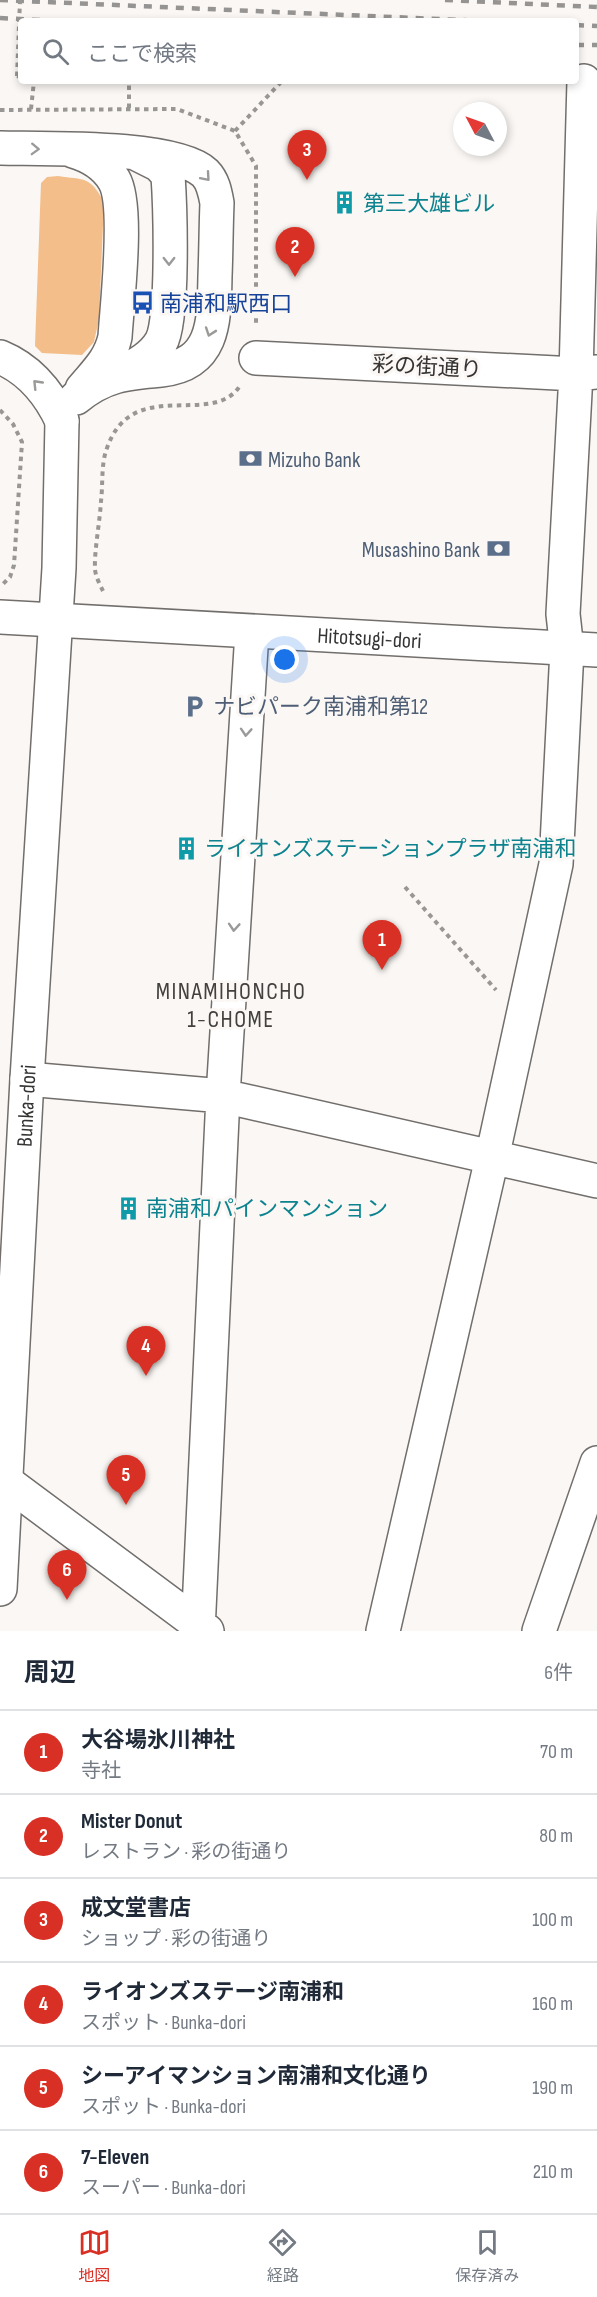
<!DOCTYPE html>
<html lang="ja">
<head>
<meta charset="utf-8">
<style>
  :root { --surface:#fff; --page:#f2f2f3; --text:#1f2937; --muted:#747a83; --line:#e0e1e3; --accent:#d93025 }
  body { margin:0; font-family:"Sofia Sans Condensed","Noto Sans JP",sans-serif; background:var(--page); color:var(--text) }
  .compass { position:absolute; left:453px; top:102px; width:54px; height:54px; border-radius:50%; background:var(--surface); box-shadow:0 3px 9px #0003; rotate:311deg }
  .you { position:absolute; left:285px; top:660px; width:21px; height:21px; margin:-15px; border:4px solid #fff; border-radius:50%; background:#1a73e8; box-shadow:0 0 0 9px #1a73e833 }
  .badge { display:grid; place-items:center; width:39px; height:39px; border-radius:50%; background:var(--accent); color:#fff; font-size:20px; font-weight:700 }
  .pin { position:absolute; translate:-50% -50px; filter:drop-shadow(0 2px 3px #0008) }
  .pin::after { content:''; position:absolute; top:32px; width:21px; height:18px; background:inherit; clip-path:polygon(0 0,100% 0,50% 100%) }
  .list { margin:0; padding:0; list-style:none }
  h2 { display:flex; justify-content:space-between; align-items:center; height:78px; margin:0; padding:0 24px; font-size:26px }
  h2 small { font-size:20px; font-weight:400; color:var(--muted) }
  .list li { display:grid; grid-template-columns:39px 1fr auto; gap:18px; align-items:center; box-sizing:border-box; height:84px; padding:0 24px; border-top:2px solid var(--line) }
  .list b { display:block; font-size:22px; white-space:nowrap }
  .list p { margin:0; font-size:20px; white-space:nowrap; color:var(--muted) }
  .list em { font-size:20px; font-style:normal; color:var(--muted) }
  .icon { flex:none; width:33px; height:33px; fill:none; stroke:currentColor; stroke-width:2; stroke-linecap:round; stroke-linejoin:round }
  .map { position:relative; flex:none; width:597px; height:1631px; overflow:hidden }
  .search { position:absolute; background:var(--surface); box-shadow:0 3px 9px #0003; left:18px; right:18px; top:18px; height:66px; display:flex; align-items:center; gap:15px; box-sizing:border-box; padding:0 21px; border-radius:6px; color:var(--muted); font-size:22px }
  .sheet { height:582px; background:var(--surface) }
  nav { display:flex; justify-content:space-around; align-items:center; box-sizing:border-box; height:84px; border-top:2px solid var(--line); background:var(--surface); font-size:16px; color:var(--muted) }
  nav a { display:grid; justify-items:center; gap:3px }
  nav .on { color:var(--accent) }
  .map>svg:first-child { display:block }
  .green { fill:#f4be8a }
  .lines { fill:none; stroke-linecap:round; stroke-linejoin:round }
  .street-casing { stroke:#716e6c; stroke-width:36 }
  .secondary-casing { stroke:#716e6c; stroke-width:36 }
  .path { stroke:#999795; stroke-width:4; stroke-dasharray:4.5 4.5; stroke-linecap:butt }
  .street { stroke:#fff; stroke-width:33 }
  .secondary { stroke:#fff; stroke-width:33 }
  .rail { stroke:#969492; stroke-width:4.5; stroke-dasharray:8 8; stroke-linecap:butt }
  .path-bridge { stroke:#999795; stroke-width:4; stroke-dasharray:4.5 4.5; stroke-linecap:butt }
  .oneway { stroke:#9a9a99 }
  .labels { text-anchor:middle; stroke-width:6; stroke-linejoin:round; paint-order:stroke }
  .culture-label { font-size:22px; fill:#0d838f; stroke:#faf7f4; text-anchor:start }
  .transit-label { font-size:22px; fill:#164399; stroke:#faf7f4; text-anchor:start }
  .street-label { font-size:22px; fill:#353433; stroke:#faf7f4 }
  .service-label { font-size:22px; fill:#4e5e75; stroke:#faf7f4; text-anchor:start }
  .neighbourhood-label { font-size:24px; letter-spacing:1.5px; fill:#43413f; stroke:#faf7f4 }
</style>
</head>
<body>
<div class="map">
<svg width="597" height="1631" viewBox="0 0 597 1631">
  <rect width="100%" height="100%" fill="#faf7f4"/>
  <path class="green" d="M58 176C85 180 90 176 104 202L99 319 94 342 82 355 42 353 35 346 41 183 47 177Z"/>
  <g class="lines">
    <defs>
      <path id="street" d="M0 148C43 149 176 145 205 173 213 181 215 192 217 203 216 227 216 251 215 276 214 319 216 364 161 370 126 373 104 375 76 398
        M73 151C90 156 105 165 114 180 129 205 117 304 115 337 110 360 96 372 82 389
        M0 357C29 369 49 393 62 421
        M256 358 576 374 597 372
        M121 372C136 366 152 357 161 342 174 320 170 205 168 175L159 165 137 154
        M27 1079 223 1096 597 1181
        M0 1477 207 1631
        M198 1631 223 1096 252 632
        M383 1631 492 1158 556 864 567 650 563 614 576 374 584 81"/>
      <g id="secondary">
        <path id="s1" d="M0 617 597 650"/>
        <path id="s2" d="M0 1589 27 1079 59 568 62 421"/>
        <path d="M539 1631 597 1463"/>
      </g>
    </defs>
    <use href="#street" class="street-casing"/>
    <use href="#secondary" class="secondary-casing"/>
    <path class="path" d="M19 48 21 49
      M18 60H21
      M17 76 21 77
      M129 108V81
      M31 109 34 81
      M0 110 177 109 235 131 256 166V326
      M235 131 282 81
      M0 410 13 424 22 442 14 565 10 577 1 586
      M103 591C100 585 96 577 95 570 94 551 100 521 101 501 103 486 101 466 106 451 131 372 214 431 241 384
      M405 887 496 990"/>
    <use href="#street" class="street"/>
    <use href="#secondary" class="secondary"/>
    <path class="rail" d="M0 0 484 21
      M445 0 597 7
      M0 18 59 21
      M576 25 597 26
      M576 45H597"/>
    <path class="path-bridge" d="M17 76 20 0"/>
  </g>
  <defs><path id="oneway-chevron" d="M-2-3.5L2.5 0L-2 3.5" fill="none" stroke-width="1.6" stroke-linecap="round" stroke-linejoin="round" transform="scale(1.5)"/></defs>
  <g class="oneway">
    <use href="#oneway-chevron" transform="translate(35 149) rotate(2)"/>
    <use href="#oneway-chevron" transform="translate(206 177) rotate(49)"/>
    <use href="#oneway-chevron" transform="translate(169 261) rotate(90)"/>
    <use href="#oneway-chevron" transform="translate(210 332) rotate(109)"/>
    <use href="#oneway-chevron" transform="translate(37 384) rotate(-134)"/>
    <use href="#oneway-chevron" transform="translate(246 732) rotate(94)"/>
    <use href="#oneway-chevron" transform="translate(234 927) rotate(94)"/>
  </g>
  <defs>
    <symbol id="building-bare" viewBox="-9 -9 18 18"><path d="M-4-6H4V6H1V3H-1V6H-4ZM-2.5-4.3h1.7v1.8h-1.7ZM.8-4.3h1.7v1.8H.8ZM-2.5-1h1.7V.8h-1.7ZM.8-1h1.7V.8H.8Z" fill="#0f9aa8" stroke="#faf7f4" stroke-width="2.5" paint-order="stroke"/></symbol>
    <symbol id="bus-bare" viewBox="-9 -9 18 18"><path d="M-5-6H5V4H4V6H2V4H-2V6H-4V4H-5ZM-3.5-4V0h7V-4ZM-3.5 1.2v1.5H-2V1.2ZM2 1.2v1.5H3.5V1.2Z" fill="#1a4fb4" stroke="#faf7f4" stroke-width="2.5" paint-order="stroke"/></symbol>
    <symbol id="bank-bare" viewBox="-9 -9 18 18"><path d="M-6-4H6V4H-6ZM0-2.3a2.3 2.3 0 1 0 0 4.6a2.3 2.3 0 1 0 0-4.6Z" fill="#5c6f8a" stroke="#faf7f4" stroke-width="2.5" paint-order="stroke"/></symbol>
    <symbol id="parking-bare" viewBox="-9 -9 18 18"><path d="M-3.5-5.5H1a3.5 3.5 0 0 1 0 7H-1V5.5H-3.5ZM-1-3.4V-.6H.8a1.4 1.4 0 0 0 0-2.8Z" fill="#5c6f8a" stroke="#faf7f4" stroke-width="2.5" paint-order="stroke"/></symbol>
  </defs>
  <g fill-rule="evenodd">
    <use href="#building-bare" x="328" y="186" width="33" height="33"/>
    <use href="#bus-bare" x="126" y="286" width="33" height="33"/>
    <use href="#bank-bare" x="234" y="442" width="33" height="33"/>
    <use href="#bank-bare" x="482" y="532" width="33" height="33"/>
    <use href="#parking-bare" x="178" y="690" width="33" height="33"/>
    <use href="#building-bare" x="170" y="832" width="33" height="33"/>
    <use href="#building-bare" x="112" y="1192" width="33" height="33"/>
  </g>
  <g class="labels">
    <g class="culture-label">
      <text x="363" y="211">第三大雄ビル</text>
      <text x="204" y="856">ライオンズステーションプラザ南浦和</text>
      <text x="146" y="1216">南浦和パインマンション</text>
    </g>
    <g class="transit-label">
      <text x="160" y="311">南浦和駅西口</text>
    </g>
    <g class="street-label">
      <text transform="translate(427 366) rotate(3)" y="8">彩の街通り</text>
      <text dy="8" stroke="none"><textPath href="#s1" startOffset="370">Hitotsugi-dori</textPath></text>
      <text dy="8" stroke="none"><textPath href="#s2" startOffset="484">Bunka-dori</textPath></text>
    </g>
    <g class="service-label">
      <text x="268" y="467">Mizuho Bank</text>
      <text x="480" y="557" text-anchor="end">Musashino Bank</text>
      <text x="213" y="714">ナビパーク南浦和第12</text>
    </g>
    <g class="neighbourhood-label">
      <text x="231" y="999">MINAMIHONCHO<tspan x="231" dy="28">1-CHOME</tspan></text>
    </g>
  </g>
</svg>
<svg class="compass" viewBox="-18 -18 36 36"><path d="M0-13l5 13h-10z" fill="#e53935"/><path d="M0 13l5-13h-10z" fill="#747a83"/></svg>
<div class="you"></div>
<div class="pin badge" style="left:382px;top:970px">1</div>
<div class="pin badge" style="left:295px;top:277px">2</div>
<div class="pin badge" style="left:307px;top:180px">3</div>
<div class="pin badge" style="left:146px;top:1376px">4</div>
<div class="pin badge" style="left:126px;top:1505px">5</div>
<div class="pin badge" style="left:67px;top:1600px">6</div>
<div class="search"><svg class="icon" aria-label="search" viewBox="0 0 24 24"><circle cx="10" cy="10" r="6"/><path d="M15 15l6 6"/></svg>ここで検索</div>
</div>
<section class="sheet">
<h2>周辺<small>6件</small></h2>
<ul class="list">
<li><span class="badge">1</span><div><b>大谷場氷川神社</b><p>寺社</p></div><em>70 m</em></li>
<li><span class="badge">2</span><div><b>Mister Donut</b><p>レストラン · 彩の街通り</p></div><em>80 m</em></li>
<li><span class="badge">3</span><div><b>成文堂書店</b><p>ショップ · 彩の街通り</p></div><em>100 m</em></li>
<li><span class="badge">4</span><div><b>ライオンズステージ南浦和</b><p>スポット · Bunka-dori</p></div><em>160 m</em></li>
<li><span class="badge">5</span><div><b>シーアイマンション南浦和文化通り</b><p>スポット · Bunka-dori</p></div><em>190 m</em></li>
<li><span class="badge">6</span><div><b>7-Eleven</b><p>スーパー · Bunka-dori</p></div><em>210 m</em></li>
</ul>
</section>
<nav>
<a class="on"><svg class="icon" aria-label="map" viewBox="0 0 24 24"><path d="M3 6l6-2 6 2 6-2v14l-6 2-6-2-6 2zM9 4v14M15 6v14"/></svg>地図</a>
<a><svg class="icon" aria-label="directions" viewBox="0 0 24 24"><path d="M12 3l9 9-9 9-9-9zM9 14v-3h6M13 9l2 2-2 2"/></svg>経路</a>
<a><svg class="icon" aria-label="saved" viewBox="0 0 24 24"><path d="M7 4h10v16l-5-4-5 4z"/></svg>保存済み</a>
</nav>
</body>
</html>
